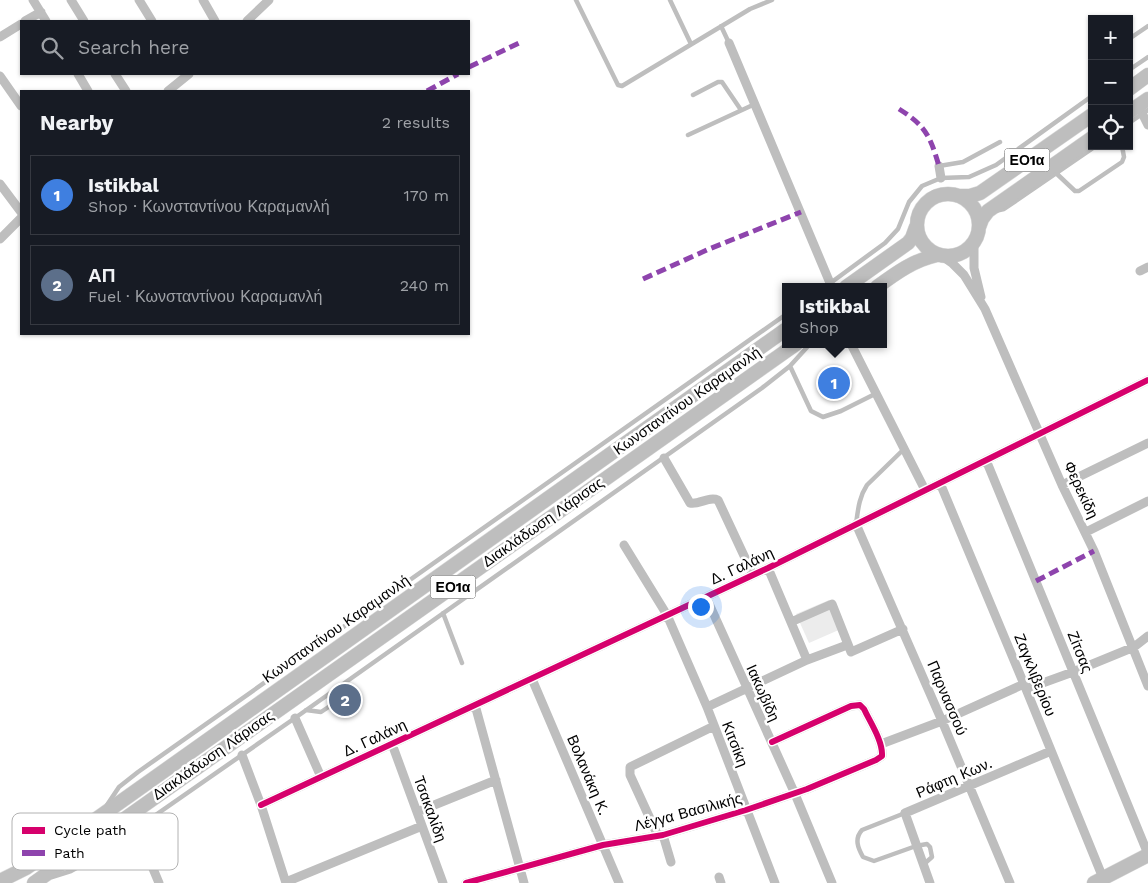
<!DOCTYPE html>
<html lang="en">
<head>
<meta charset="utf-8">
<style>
  :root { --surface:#171b24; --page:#20242c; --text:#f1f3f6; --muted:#9ea1a6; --line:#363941; --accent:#adaeaf }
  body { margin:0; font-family:"Work Sans",sans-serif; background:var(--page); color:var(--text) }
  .controls { position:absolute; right:15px; top:15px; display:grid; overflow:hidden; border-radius:0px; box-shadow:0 1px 4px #0004 }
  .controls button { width:45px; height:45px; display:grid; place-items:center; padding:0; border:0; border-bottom:1px solid var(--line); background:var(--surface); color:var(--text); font:25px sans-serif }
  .you { position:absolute; left:700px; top:606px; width:18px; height:18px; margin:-12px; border:4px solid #fff; border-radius:50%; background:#1a73e8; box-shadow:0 0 0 8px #1a73e833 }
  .badge { display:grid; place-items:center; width:32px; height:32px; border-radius:50%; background:var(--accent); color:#fff; font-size:16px; font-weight:700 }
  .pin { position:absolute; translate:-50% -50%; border:2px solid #fff; box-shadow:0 1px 5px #0006 }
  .popup { position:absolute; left:782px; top:283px; width:105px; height:65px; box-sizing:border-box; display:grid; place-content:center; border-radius:0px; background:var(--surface); filter:drop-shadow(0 1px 4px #0005); font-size:16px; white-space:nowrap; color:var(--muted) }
  .popup b { font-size:19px; color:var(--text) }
  .popup::after { content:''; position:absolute; left:50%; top:100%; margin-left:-10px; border:10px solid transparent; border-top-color:var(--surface) }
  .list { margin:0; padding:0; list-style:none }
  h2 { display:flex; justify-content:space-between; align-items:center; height:65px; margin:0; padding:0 20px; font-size:21px }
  h2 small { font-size:16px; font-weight:400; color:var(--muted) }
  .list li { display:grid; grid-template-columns:32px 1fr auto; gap:15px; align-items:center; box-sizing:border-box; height:80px; margin:0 10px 10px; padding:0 10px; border:1px solid var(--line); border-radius:0px }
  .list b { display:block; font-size:19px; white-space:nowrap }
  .list p { margin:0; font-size:16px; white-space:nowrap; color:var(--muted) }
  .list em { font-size:16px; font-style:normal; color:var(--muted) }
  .icon { flex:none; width:28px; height:28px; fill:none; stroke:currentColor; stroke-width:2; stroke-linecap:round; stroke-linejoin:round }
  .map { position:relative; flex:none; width:1148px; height:883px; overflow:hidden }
  .search { position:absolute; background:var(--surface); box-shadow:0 1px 4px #0004; left:20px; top:20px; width:450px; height:55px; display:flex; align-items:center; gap:12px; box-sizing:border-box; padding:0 18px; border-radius:0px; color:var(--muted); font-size:19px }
  .panel { position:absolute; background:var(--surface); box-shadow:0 1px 4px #0004; left:20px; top:90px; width:450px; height:245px; border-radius:0px }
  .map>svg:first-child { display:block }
  .green { fill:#ececec }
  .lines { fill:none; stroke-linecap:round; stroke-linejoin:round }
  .primary-casing { stroke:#dbdbdb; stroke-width:15 }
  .lane { stroke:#bebebe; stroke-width:4.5 }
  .street { stroke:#bebebe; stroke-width:9 }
  .primary { stroke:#bebebe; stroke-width:14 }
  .quiet { stroke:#8e44ad; stroke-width:5; stroke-dasharray:10 5; stroke-linecap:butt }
  .cycleway-casing { stroke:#fff; stroke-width:9 }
  .cycleway { stroke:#d6006c; stroke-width:6 }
  .labels { text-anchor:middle; stroke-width:5; stroke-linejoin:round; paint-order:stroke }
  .shield { fill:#fff; stroke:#4c4c4c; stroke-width:1 }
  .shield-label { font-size:14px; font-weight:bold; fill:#000 }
  .street-label { font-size:15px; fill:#000; stroke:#fff }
  .key { fill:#fff; stroke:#b2b2b2; stroke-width:1 }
  .key-label { font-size:14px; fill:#000 }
</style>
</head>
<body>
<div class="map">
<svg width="1148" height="883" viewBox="0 0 1148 883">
  <rect width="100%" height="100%" fill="#fff"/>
  <path class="green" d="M829 600 841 629 809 643 796 614Z"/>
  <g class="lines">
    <defs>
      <path id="primary" d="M1129 89 1148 75
        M1129 112 1148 99
        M917 225a31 31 0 1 1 62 0a31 31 0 1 1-62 0Z
        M959 196H970L980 193 1092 115
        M979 227 982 219 988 211 1092 138
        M846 287 908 243 912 238 916 227
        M877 287C896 273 914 260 937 255
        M0 881 26 868 102 815 785 330
        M34 883 796 344
        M1094 883 1148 855"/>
    </defs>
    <use href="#primary" class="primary-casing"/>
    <path class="lane" d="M576 0 618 85 622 86 750 9 772 0
      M670 0 691 44
      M721 26 729 43
      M1129 39 1148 26
      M1129 70 1148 57
      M693 95 718 82H722L741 110
      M1129 123 1148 110
      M688 135 755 104
      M939 166 963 162 1000 142
      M1057 174 1075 191H1079L1122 162 1124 157 1122 146
      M995 211 1004 209 1096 146
      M825 287 885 243 898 229 909 202 922 186 941 178 969 177 996 165 1092 96
      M790 366 811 411 823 417 841 411 875 394
      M856 524C858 510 859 497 867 485L904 449
      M443 613 462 663
      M306 710 321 712 345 696 347 682
      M107 805 119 787 138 772 785 315
      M905 813 862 830C854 839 858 848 863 857L874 861 916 846 927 844 930 847 932 857 923 865
      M52 877 71 871 91 860 295 718 762 388 790 366 810 344"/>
    <path class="street" d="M33 0 46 21
      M71 0 84 21
      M139 0 152 21
      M203 0 215 21
      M25 21 41 12
      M247 21 269 0
      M0 37 21 24
      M729 43 830 283
      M78 74 88 91
      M115 74 126 91
      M0 76 21 106
      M168 91 189 74
      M1142 113 1148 125
      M939 166 941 178
      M0 184 21 212
      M0 239 21 218
      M974 242V268L981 297
      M942 256 952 263 964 275 985 309 1062 485 1094 551 1148 686
      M1140 271 1148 267
      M851 344 925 490
      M664 458 690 503C699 505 709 496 718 500L753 575
      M986 460 1148 854
      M940 483 1026 689 1103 878
      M1062 485 1148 443
      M856 524 942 721 1010 883
      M1086 532 1148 501
      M624 545 667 615 707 707 775 883
      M768 568 807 660
      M706 597 795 794 832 883
      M791 622 832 604 851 652 903 629
      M532 679 619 883
      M1026 689 1073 672 1134 647 1148 636
      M475 705 524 883
      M707 707 807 660 847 645
      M295 718 321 777
      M392 744 443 883
      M881 744 942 721 1024 684
      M242 755 261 805 286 883
      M261 805 768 568 1148 380
      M417 812 496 780
      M132 831 149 859 159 883
      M663 835 671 862
      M658 836 630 775V767L714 726
      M719 877 721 883
      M286 882 422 826
      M466 883 603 845 663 835 746 810 807 789 876 760 882 756C883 741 870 722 864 709L860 705 851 706 772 742
      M930 883 905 813 1051 751"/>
    <use href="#primary" class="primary"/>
    <path class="quiet" d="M469 67 523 41
      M427 91 458 74
      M899 109C926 126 930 136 939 166
      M643 279 709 249 801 212
      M1036 581 1094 551"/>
    <defs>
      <path id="cycleway" d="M261 805 768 568 1148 380
        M466 883 603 845 663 835 746 810 807 789 876 760 882 756C883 741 870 722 864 709L860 705 851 706 772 742"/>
    </defs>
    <use href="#cycleway" class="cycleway-casing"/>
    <use href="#cycleway" class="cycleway"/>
  </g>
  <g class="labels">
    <g class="shield">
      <rect x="1004.5" y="148.5" width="45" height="23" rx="4"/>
      <rect x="430.5" y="575.5" width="45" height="23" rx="4"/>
    </g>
    <g class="shield-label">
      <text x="1027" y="165">ΕΟ1α</text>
      <text x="453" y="592">ΕΟ1α</text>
    </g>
    <g class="street-label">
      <text transform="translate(687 401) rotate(-35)" y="5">Κωνσταντίνου Καραμανλή</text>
      <text transform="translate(1081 490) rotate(65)" y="5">Φερεκίδη</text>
      <text transform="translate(543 522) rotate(-35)" y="5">Διακλάδωση Λάρισας</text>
      <text transform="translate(742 566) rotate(-25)" y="5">Δ. Γαλάνη</text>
      <text transform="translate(336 629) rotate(-35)" y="5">Κωνσταντίνου Καραμανλή</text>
      <text transform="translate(1080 652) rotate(68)" y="5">Ζίτσας</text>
      <text transform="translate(1035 675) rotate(68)" y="5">Ζαγκλιβερίου</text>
      <text transform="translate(763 693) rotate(66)" y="5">Ιακωβίδη</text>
      <text transform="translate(947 698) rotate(67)" y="5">Παρνασσού</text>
      <text transform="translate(375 738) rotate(-25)" y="5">Δ. Γαλάνη</text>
      <text transform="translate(735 744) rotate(69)" y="5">Κιτσίκη</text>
      <text transform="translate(213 755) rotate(-35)" y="5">Διακλάδωση Λάρισας</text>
      <text transform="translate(588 775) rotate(67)" y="5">Βολανάκη Κ.</text>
      <text transform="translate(954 778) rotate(-23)" y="5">Ράφτη Κων.</text>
      <text transform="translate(430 809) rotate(70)" y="5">Τσακαλίδη</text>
      <text transform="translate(688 812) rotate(-15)" y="5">Λέγγα Βασιλικής</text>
    </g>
  </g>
  <rect x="12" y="813" width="166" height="57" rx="8" class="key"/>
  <rect x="22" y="827" width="23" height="7" fill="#d6006c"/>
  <rect x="22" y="850" width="23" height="6" fill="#8e44ad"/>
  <g class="key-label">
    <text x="54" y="835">Cycle path</text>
    <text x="54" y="858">Path</text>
  </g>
</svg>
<div class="controls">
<button>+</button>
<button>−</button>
<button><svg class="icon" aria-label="locate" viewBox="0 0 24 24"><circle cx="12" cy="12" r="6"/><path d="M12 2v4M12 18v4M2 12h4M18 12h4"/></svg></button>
</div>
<div class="you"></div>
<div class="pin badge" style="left:834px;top:383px;background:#3f7fe0">1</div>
<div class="popup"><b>Istikbal</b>Shop</div>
<div class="pin badge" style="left:345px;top:700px;background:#5c6f8a">2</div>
<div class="search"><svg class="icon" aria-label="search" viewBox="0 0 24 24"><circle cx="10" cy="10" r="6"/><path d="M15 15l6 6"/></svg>Search here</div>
<section class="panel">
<h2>Nearby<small>2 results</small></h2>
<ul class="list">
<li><span class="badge" style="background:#3f7fe0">1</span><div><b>Istikbal</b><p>Shop · Κωνσταντίνου Καραμανλή</p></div><em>170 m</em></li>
<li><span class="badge" style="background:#5c6f8a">2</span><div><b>ΑΠ</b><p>Fuel · Κωνσταντίνου Καραμανλή</p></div><em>240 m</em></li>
</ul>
</section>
</div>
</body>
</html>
